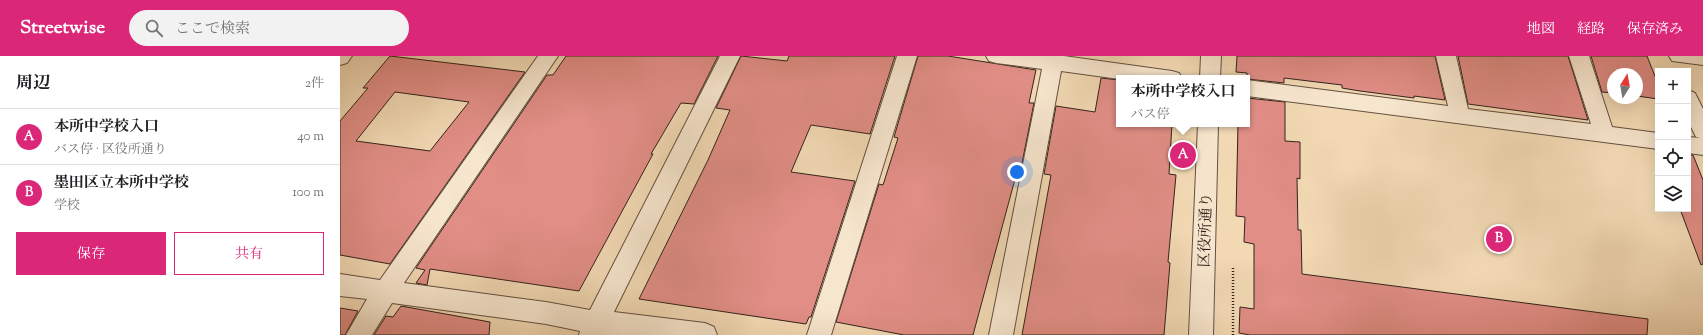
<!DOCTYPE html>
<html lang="ja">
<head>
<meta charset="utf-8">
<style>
  :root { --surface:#fff; --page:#f2f2f2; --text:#202124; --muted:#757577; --line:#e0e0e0; --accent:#db2777 }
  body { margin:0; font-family:"Sorts Mill Goudy","Noto Serif JP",serif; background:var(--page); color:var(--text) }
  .controls { position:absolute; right:12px; top:12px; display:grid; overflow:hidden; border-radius:0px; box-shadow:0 4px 16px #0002 }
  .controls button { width:36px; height:36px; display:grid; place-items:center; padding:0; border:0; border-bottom:1px solid var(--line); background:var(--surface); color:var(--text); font:20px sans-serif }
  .compass { position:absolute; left:1267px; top:12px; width:36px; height:36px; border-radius:50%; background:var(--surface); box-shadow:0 4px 16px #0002; rotate:11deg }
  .you { position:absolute; left:677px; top:116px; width:14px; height:14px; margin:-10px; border:3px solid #fff; border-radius:50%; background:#1a73e8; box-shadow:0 0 0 6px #1a73e833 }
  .badge { display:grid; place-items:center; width:26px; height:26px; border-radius:50%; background:var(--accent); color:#fff; font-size:13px; font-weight:700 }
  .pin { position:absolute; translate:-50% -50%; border:2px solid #fff; box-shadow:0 1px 4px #0006 }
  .popup { position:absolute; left:776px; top:19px; width:134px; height:52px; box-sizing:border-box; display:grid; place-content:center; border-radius:0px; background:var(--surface); filter:drop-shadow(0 1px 3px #0005); font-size:13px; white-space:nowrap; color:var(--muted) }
  .popup b { font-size:15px; color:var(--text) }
  .popup::after { content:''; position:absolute; left:50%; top:100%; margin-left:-8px; border:8px solid transparent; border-top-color:var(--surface) }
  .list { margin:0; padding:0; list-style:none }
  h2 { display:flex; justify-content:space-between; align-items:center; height:52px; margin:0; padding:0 16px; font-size:17px }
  h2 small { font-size:13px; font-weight:400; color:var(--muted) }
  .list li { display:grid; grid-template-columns:26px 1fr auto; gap:12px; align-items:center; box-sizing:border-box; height:56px; padding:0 16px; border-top:1px solid var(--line) }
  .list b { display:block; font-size:15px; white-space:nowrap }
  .list p { margin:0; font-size:13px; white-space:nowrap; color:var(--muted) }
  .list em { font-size:13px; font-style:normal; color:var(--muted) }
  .actions { display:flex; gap:8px; padding:12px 16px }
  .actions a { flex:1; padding:9px 0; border:1px solid var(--accent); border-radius:0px; text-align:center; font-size:14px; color:var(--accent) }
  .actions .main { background:var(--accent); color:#fff }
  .icon { flex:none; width:22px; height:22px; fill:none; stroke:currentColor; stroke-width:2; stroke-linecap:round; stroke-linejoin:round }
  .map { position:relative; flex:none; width:1363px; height:279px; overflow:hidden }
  header { display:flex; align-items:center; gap:24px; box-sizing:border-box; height:56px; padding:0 20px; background:var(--accent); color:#fff }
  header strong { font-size:19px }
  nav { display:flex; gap:22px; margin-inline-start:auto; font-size:14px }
  .search { width:280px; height:36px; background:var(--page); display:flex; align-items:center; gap:10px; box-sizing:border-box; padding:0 14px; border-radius:22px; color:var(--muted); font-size:15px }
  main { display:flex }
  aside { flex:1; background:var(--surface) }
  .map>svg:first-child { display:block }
  .building { fill:#e18e86; stroke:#33221a; fill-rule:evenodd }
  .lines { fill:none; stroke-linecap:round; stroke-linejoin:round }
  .minor-casing { stroke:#635040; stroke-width:2 }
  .path { stroke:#33221a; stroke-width:2.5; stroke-dasharray:1 2; stroke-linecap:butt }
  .minor { fill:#f7e6ce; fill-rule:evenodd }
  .labels { text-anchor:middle; stroke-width:3.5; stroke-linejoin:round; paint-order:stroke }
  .street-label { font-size:15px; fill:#33221a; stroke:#f7e6ce }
</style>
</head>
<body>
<header>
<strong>Streetwise</strong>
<div class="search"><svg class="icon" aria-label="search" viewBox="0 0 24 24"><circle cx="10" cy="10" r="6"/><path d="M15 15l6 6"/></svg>ここで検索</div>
<nav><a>地図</a><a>経路</a><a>保存済み</a></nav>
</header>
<main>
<aside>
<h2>周辺<small>2件</small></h2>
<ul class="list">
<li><span class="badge">A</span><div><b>本所中学校入口</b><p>バス停 · 区役所通り</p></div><em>40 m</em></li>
<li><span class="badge">B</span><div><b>墨田区立本所中学校</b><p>学校</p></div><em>100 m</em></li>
</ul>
<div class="actions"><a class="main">保存</a><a>共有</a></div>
</aside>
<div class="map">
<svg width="1363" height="279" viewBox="0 0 1363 279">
  <rect width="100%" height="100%" fill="#f2d9b4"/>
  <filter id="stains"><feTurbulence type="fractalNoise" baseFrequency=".005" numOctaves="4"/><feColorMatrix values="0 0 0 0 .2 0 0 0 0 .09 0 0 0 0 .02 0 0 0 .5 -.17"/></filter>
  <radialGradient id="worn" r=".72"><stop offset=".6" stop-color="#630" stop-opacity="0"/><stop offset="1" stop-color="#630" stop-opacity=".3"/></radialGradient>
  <path class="building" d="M50 0 185 16 50 208 0 199V65L28 32H23ZM55 36 129 46 90 95 16 85Z
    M226 0H378L354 48 341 47 311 98H313L239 235 90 213 87 229 76 227 85 214 76 212 207 19H213Z
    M401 0 447 5 449 0H555L530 78 471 69 451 116 515 125 471 261H469L466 268 299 243 368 104 390 54 376 52Z
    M578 0H608L696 14 689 47H694L681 112H678L633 279H564L496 266 539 128 543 129 558 82 554 81Z
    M897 0H1095L1105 44 1074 40V42L1020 35 1002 32V29L944 22V27L907 23V17L896 16Z
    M1118 0H1228L1248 64 1128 48Z
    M1251 0H1307L1318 28V43L1297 40V18H1273V37L1262 36Z
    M761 22 779 24V68H832L829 118 836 119 828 206 830 207 824 279H682L711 119 704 118 716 50 755 56Z
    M907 42 945 46V85L960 86V123L957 122 958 174H961L962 218 1308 263 1307 279H910L899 277 900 251 914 253V188L904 186 905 161 896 160 898 68H907Z
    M1348 99H1353L1363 124V208L1361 209 1340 153H1348Z
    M61 250 150 266 149 279H34L46 260 53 261Z
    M0 252 18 255 5 279H0Z"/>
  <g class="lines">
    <defs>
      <path id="minor" d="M0 0H12L7 7 0 9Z
        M198 0H218L64 227 206 246 250 254 380 0H400L274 256 365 267 374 271 377 279H239L240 275 206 268 52 247 32 279H6L27 243 0 240V218L40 224Z
        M557 0H577L491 279H467Z
        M646 0H724L832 15 839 17 842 22 779 23 721 15 673 279H649L702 13 656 7 649 5Z
        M861 0H881L880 22H860Z
        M1096 0H1116L1128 53 1251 68 1229 0H1249L1272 71 1318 77V93L907 40V24L1108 50Z
        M1329 0H1363V9L1332 5Z
        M1348 34 1355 37 1363 53V99L1348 97V81L1360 82 1356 81 1348 65Z
        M858 68H878L873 279H849Z"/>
    </defs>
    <use href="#minor" class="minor-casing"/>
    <path class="path" d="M893 212V279"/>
    <use href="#minor" class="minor"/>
  </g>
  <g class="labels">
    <g class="street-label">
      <text transform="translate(865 174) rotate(-88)" y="5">区役所通り</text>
    </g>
  </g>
  <rect width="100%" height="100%" filter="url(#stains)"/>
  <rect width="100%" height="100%" fill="url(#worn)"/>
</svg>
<div class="controls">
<button>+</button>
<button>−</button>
<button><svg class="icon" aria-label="locate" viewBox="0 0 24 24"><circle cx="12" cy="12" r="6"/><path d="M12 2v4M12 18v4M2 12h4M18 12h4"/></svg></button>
<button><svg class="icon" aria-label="layers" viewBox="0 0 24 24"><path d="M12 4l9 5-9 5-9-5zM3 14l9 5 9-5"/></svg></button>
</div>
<svg class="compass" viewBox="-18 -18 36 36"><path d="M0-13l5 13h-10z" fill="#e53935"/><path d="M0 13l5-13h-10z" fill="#757577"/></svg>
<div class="you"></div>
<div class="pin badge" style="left:843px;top:99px">A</div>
<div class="popup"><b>本所中学校入口</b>バス停</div>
<div class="pin badge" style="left:1159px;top:183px">B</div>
</div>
</main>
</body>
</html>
